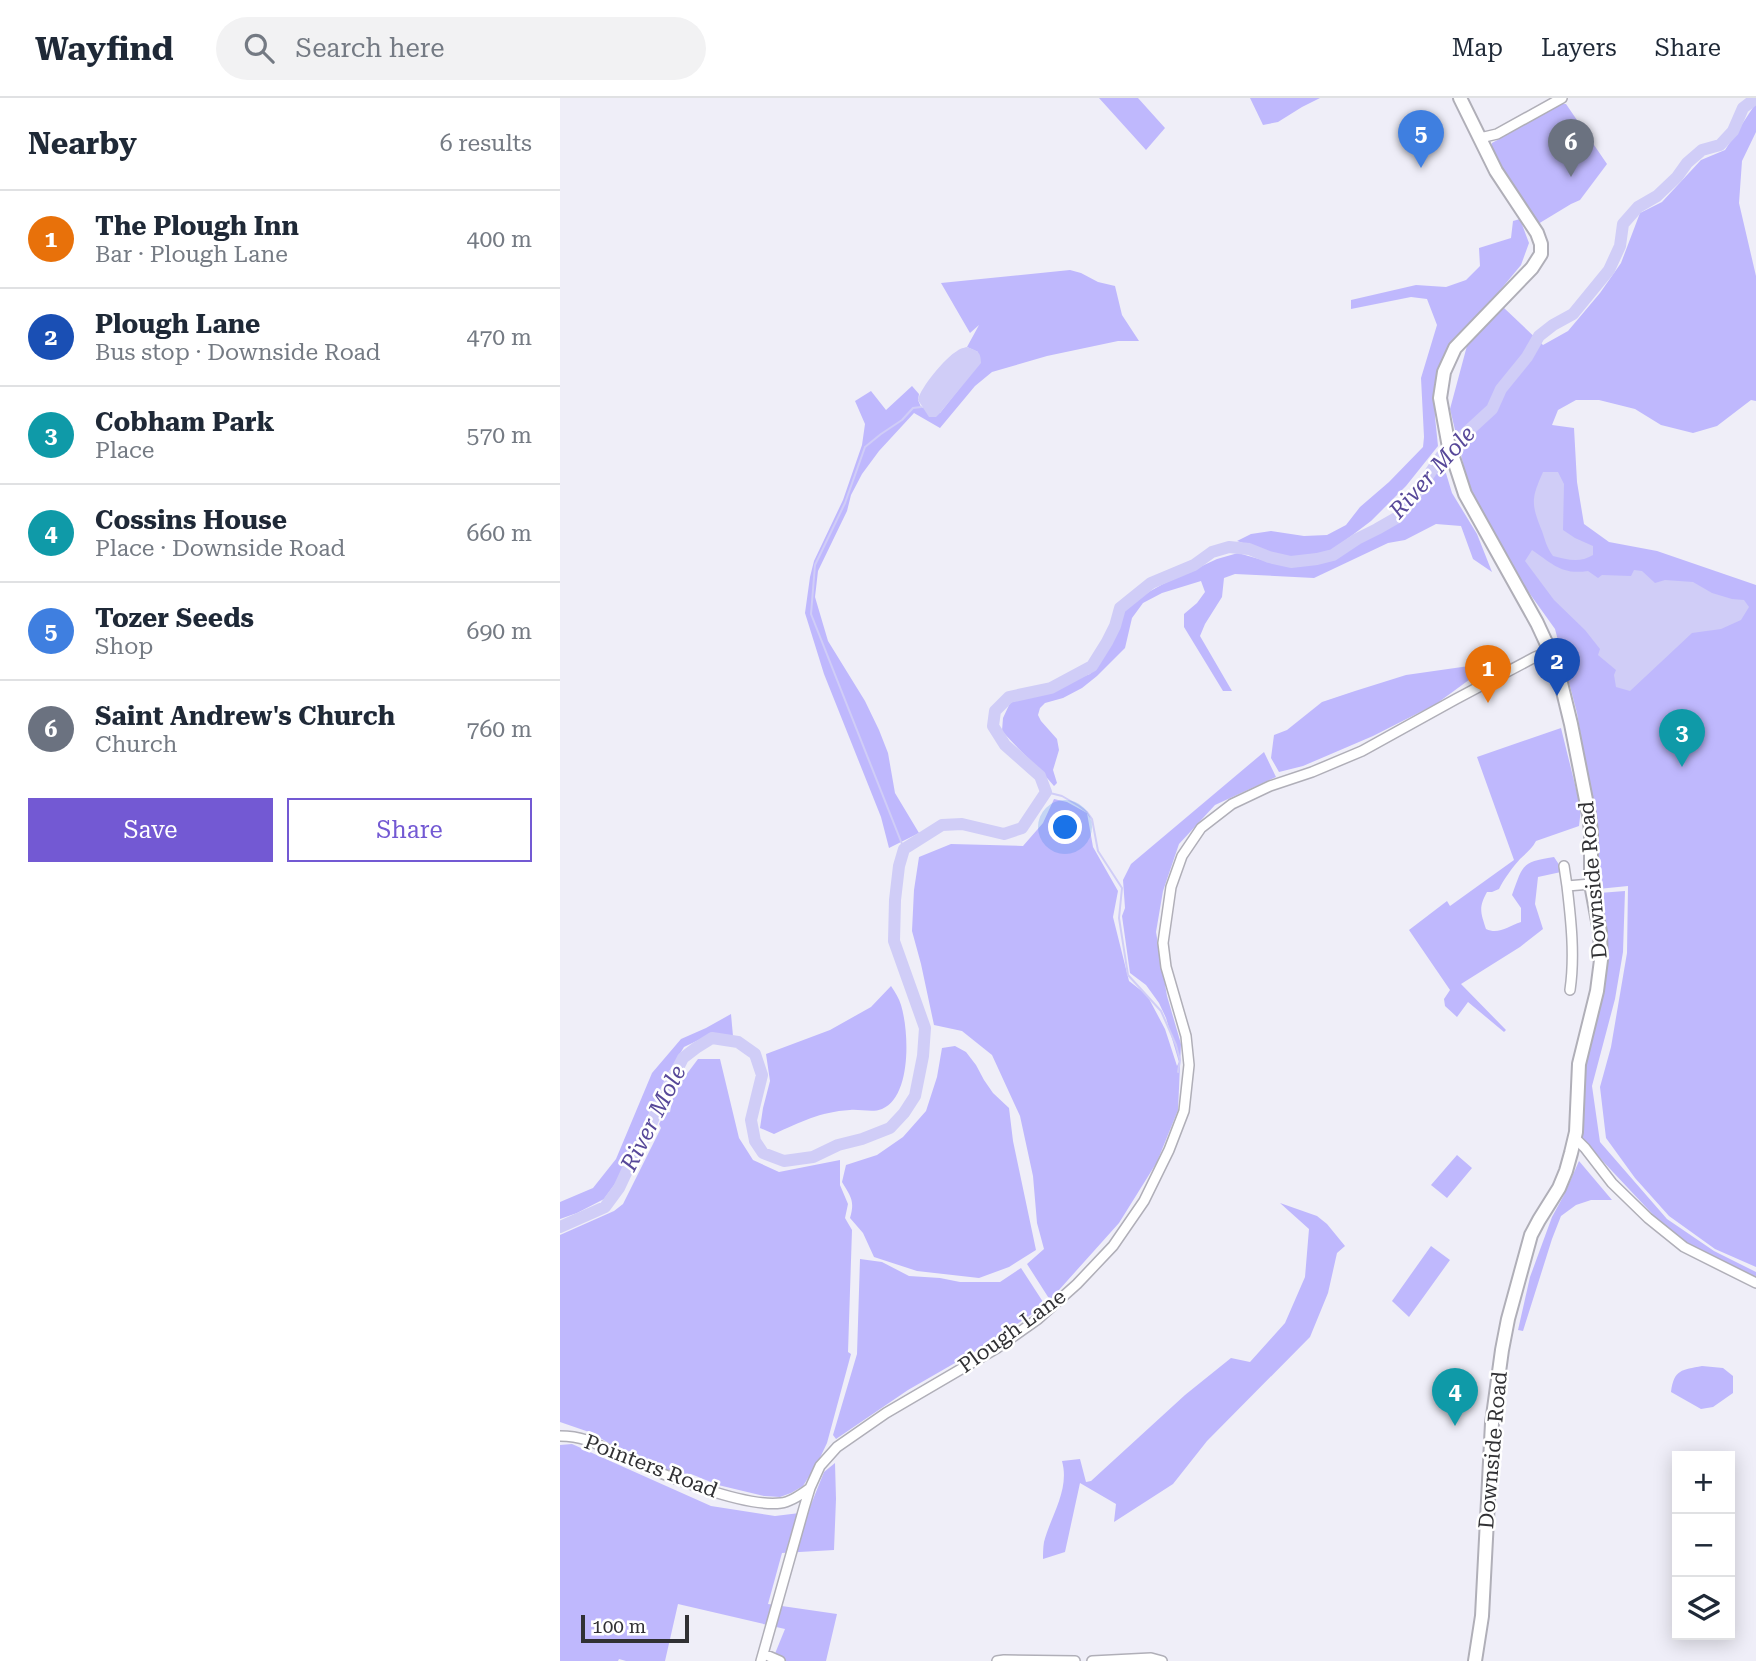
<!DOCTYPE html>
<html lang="en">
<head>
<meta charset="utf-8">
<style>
  :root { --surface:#fff; --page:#f2f2f3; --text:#1f2937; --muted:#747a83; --line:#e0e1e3; --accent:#7359d3 }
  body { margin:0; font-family:"Roboto Serif",serif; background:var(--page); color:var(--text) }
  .controls { position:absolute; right:21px; bottom:21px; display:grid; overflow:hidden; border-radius:0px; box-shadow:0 4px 18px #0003 }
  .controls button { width:63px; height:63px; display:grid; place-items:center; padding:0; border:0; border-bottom:2px solid var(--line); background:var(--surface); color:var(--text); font:35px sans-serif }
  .scale { position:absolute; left:21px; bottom:18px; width:108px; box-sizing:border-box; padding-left:7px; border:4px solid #313134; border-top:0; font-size:19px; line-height:24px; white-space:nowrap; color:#313134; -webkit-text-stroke:5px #fff; paint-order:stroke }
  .you { position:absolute; left:506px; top:730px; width:24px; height:24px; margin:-18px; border:5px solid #fff; border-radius:50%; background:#1a73e8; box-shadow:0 0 0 10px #1a73e833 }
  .badge { display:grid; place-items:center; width:46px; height:46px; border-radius:50%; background:var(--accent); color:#fff; font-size:23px; font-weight:700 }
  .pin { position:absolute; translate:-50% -58px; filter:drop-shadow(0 2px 4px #0008) }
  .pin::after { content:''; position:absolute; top:37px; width:24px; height:21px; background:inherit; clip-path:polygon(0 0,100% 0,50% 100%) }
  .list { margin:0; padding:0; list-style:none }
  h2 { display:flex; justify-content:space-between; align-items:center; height:91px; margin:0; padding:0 28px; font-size:30px }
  h2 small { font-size:23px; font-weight:400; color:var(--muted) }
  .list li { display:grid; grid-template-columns:46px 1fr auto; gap:21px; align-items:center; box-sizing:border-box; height:98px; padding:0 28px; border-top:2px solid var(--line) }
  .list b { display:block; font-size:26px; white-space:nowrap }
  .list p { margin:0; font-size:23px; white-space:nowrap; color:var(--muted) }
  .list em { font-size:23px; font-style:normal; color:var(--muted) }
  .actions { display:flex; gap:14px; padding:21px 28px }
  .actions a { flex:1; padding:16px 0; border:2px solid var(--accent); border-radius:0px; text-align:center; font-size:24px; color:var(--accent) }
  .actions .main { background:var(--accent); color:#fff }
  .icon { flex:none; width:38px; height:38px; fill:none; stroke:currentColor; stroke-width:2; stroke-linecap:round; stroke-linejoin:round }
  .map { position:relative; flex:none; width:1196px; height:1563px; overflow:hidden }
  header { display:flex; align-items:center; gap:42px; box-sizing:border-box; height:98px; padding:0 35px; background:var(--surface); border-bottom:2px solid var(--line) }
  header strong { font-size:33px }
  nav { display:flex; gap:38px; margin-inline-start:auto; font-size:24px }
  .search { width:490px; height:63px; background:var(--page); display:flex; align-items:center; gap:18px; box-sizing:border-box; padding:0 24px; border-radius:38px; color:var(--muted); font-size:26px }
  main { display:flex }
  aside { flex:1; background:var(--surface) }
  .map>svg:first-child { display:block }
  .green { fill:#bfb8fd }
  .water { fill:#d0cdf7 }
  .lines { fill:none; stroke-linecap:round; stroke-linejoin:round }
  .stream { stroke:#d0cdf7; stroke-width:2 }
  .river { stroke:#d0cdf7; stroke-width:12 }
  .street-casing { stroke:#b0afb8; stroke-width:12 }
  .secondary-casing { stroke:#b0afb8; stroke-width:16 }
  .street { stroke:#fff; stroke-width:9 }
  .secondary { stroke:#fff; stroke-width:12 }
  .labels { text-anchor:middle; stroke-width:5; stroke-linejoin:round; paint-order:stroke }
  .street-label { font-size:21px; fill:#313134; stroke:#fff }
  .water-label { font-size:23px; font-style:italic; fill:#574899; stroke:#fff }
</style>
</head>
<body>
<header>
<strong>Wayfind</strong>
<div class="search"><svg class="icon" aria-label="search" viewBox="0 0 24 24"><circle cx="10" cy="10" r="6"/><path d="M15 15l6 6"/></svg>Search here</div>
<nav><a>Map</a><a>Layers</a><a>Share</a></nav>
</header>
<main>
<aside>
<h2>Nearby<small>6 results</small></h2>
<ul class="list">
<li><span class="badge" style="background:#e8710a">1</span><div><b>The Plough Inn</b><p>Bar · Plough Lane</p></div><em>400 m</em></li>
<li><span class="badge" style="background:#1a4fb4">2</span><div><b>Plough Lane</b><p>Bus stop · Downside Road</p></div><em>470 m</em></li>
<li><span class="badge" style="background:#0f9aa8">3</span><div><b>Cobham Park</b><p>Place</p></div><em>570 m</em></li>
<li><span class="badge" style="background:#0f9aa8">4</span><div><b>Cossins House</b><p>Place · Downside Road</p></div><em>660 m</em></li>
<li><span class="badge" style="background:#3f7fe0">5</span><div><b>Tozer Seeds</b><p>Shop</p></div><em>690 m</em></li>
<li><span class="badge" style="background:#6b7280">6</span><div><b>Saint Andrew's Church</b><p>Church</p></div><em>760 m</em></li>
</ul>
<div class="actions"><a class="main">Save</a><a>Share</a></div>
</aside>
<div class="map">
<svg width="1196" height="1563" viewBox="0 0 1196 1563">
  <rect width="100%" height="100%" fill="#efeef8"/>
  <path class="green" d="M539 0H578L605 30 586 52Z
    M690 0H760L742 9 718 24 703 27Z
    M1196 5V34L1182 63 1179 105 1196 178V303L1191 302 1157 328 1133 335 1101 327 1075 311 1039 302H1016L998 312 992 327 1014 330 1017 384 1024 426 1049 444 1097 453 1196 487V1169L1155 1151 1109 1118 1075 1080 1046 1040 1040 989 1051 949 1067 855 1068 788 1038 791 1030 693 1017 615 995 531 944 460 907 382 890 311 908 244 943 209 983 247 1008 233 1040 195 1061 165 1080 115 1102 104 1141 62 1165 52Z
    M1002 6H1006L1047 66 1020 102 1011 106 978 126C965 108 930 66 932 45Z
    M960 121 969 145 961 167 922 214 895 239 882 261 874 288 875 319 878 348 846 388 811 423 770 454 747 460H729L677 443 691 436 711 433 744 438 767 437 786 427 800 409 829 384 863 349 864 339 861 280 877 227 867 201 851 199 791 211V202L856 187 886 189 906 182 920 168 919 150 951 140 953 123Z
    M510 172 521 175 538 184 555 188 562 217 579 243H558L487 258 432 274 415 288 380 330 354 315 319 353 302 376 291 397 287 413 258 473 255 499 268 543 305 603 319 632 328 655 335 695 359 735 329 750 321 719 264 576 245 515 250 479 254 463 283 402 302 347 305 326 295 303 311 293 326 312 352 288 359 296 358 302 361 309 380 315 402 287 418 254 407 249 419 227 410 235 381 185Z
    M882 362 892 395 917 436 932 474 913 461 901 428 876 426 845 442 828 445 754 480 675 476 664 480 662 499 645 526 640 538 672 593H663L624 529V516L637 505 645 494 641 483 602 495 583 505 572 520 565 550 537 578 522 590 503 600 485 605 480 610 478 617 481 623 497 641 499 652 493 672 497 685 494 688C478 669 459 652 442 633L443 620 450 605 530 576 550 549 563 513 578 500 603 486 657 461 678 455 720 467 748 466 775 461 797 446 843 420 867 391Z
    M909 568 913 579 876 606 813 638 743 668 719 674 711 660 714 637 727 632 762 604 795 593 846 577Z
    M1001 630 1021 711 1019 728 976 743C972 751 966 755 960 761 952 770 944 781 939 791L932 794H927C918 810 921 815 926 831 939 837 948 828 961 824V810L952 797C963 767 961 764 994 759L1000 768 1001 774 978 779 975 806 983 831 960 849 901 886 946 932 944 934 908 904 897 919 885 908 884 901 890 892 849 832 887 803 890 808 954 762 917 659Z
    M704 654 716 679 655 707 619 746 603 793 596 834 607 898 621 946 618 1012 597 1064 559 1125 490 1202 467 1166 484 1151 477 1125 473 1078 460 1018 432 957 402 933 374 927 361 866 352 833 354 792 359 759 391 746 463 748 483 725 494 701 507 704 527 715 533 749 558 793 553 819 569 883 587 897 605 931 617 968 619 964 606 920 599 905 586 887 570 875 562 818 565 810 563 782 571 766Z
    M1065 793 1063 854 1055 901 1032 988 1040 1044 1107 1121 1154 1153 1196 1174V1182L1126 1147 1099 1123 1021 1040 1025 958 1037 923 1044 878V824L1039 795Z
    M331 888C335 894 339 900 341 907 349 933 352 998 322 1011 313 1015 300 1011 290 1012 259 1014 241 1024 214 1036L200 1030 203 1010 210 983 206 956 270 932 311 909Z
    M171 916 173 938 153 935 124 949 108 975 57 1083 44 1101 17 1115 0 1121V1104L33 1090 56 1061 92 975 121 941 146 930Z
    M395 948 406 954 416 967 424 982 433 995 449 1010 453 1043 476 1152 449 1169 419 1180 357 1173 314 1159 303 1135 290 1120C295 1103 291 1099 282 1084L286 1067 317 1057 343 1039 366 1013 377 979 382 950Z
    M138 961H160L179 1040 193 1062 219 1074 280 1062V1087L288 1106 285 1120 292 1132 288 1254 291 1256 267 1345 258 1364 243 1388 231 1395 220 1399 204 1398 158 1387 131 1376 116 1375 75 1361 32 1335 0 1324V1137L54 1113 63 1106 101 1030 99 1026 105 1015 110 1014 114 993Z
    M897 1057 912 1070 887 1100 871 1087Z
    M1019 1063 1052 1102H1031L1016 1107 1001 1118 992 1141 963 1233 958 1232 970 1179 992 1119 1004 1097Z
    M720 1105 757 1118 767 1126 785 1148 777 1155 768 1195 750 1239 647 1343 613 1386 554 1424 556 1406 520 1385 505 1454 483 1461C483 1456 483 1450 484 1444 491 1417 510 1392 502 1363L520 1361 526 1384 531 1383 625 1297 671 1260 690 1264 725 1225 745 1179 749 1131Z
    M871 1148 890 1162 849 1219 832 1203Z
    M300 1161 322 1164 349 1178 380 1180 400 1184H440L461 1170 485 1207 428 1246 348 1292 276 1341 273 1337 297 1256Z
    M1142 1268 1163 1270 1173 1278V1295L1153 1309 1141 1311 1111 1294C1114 1271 1122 1272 1142 1268Z
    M12 1346 151 1408 215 1418 248 1414 264 1374 275 1365 276 1401 274 1452 222 1455 208 1506 277 1516 266 1563H212L225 1531 118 1506 105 1563H66L59 1561 58 1563H0V1347Z"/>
  <path class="water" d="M407 249C417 253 421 253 421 265L380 315 376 319H369L358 302C360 290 386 259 397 253 401 250 403 250 407 249Z
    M983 374H998L1004 386 1003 432 1015 440 1033 448V457C1020 465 1008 462 993 458 987 450 985 442 982 433 971 406 971 401 983 374Z
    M972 452C993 466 1001 477 1028 473L1038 480 1042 477 1071 478 1074 472 1082 473 1095 485 1105 482 1133 484 1152 495 1172 501 1184 502 1189 509 1181 522 1161 531 1132 535 1070 593 1056 589 1054 577 1056 572 1038 557 1040 551 1025 532 994 502 965 463Z"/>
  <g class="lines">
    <path class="stream" d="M486 694 502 698 519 708 527 714 532 721 538 753 562 790 559 820 568 877 601 913 616 947 620 962 618 974
      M344 751 251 516 255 467 285 405 305 349 321 336 342 322 353 310 361 309"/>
    <path class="river" d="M0 1129 45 1109 59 1090 73 1060 88 1035 97 1011 123 960 136 950 152 940 178 944 195 956 202 977 191 1022 195 1043 203 1055 224 1063 253 1059 278 1047 302 1041 330 1030 344 1015 355 998 363 958 365 930 334 843 335 802 339 768 344 751 382 727 402 726 444 736 462 730 486 694 480 678 445 647 433 628 435 613 449 599 491 590 532 568 547 544 555 528 560 510 591 485 634 467 652 454 669 449 689 451 709 459 731 464 757 461 773 457 797 441 817 431 838 419 854 399 882 357 932 311 941 291 967 259 979 238 993 227 1013 216 1049 172 1060 148 1063 126 1078 109 1097 98 1117 79 1127 65 1142 52 1160 47 1173 33 1183 10 1196 0"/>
    <defs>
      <path id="street" d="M920 40 937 36 1002 0
        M1004 768 1007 788 1031 786
        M1007 788C1011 822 1015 858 1010 892
        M1015 1040 1025 1050 1052 1085 1088 1120 1124 1149 1196 1185
        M0 1338C28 1338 41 1349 66 1360 100 1376 185 1410 221 1405 231 1404 242 1396 250 1390
        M204 1556 220 1563
        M201 1563 244 1410 250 1390 260 1368 277 1349 326 1315 437 1250 478 1221 517 1186 553 1148 584 1103 609 1052 624 1013 629 967 626 938 606 869 603 845 611 789 622 758 641 730 672 706 710 688 752 674 802 653 896 601 975 559 990 553
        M437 1563 444 1562 515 1563
        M532 1563 591 1560 602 1563"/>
      <path id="secondary" d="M900 0 936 73 977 135 981 146V156L972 170 895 250 884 274 880 300 888 344 905 396 977 525 990 553 1001 585 1011 626 1029 717 1031 733V786L1040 834 1041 862 1037 893 1019 966 1016 1034 1011 1055 1006 1073 999 1090 979 1122 971 1137 948 1221 942 1252 932 1325 922 1518 915 1563"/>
    </defs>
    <use href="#street" class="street-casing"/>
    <use href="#secondary" class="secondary-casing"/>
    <use href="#street" class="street"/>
    <use href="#secondary" class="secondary"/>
  </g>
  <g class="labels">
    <g class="street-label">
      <text transform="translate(1033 782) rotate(-95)" y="7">Downside Road</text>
      <text transform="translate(452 1233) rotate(-36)" y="7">Plough Lane</text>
      <text transform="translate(933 1352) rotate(-85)" y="7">Downside Road</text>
      <text transform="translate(91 1368) rotate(21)" y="7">Pointers Road</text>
    </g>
    <g class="water-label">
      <text transform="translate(872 374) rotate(-48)" y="8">River Mole</text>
      <text transform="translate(93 1020) rotate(-63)" y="8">River Mole</text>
    </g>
  </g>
</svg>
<div class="controls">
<button>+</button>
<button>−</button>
<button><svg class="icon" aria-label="layers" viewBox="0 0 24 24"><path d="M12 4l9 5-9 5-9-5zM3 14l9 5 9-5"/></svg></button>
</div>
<div class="scale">100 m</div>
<div class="you"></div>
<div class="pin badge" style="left:928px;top:605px;background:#e8710a">1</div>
<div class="pin badge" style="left:997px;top:598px;background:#1a4fb4">2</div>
<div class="pin badge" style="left:1122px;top:669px;background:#0f9aa8">3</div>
<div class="pin badge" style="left:895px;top:1328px;background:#0f9aa8">4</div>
<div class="pin badge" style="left:861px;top:70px;background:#3f7fe0">5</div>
<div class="pin badge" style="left:1011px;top:79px;background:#6b7280">6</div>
</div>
</main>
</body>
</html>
